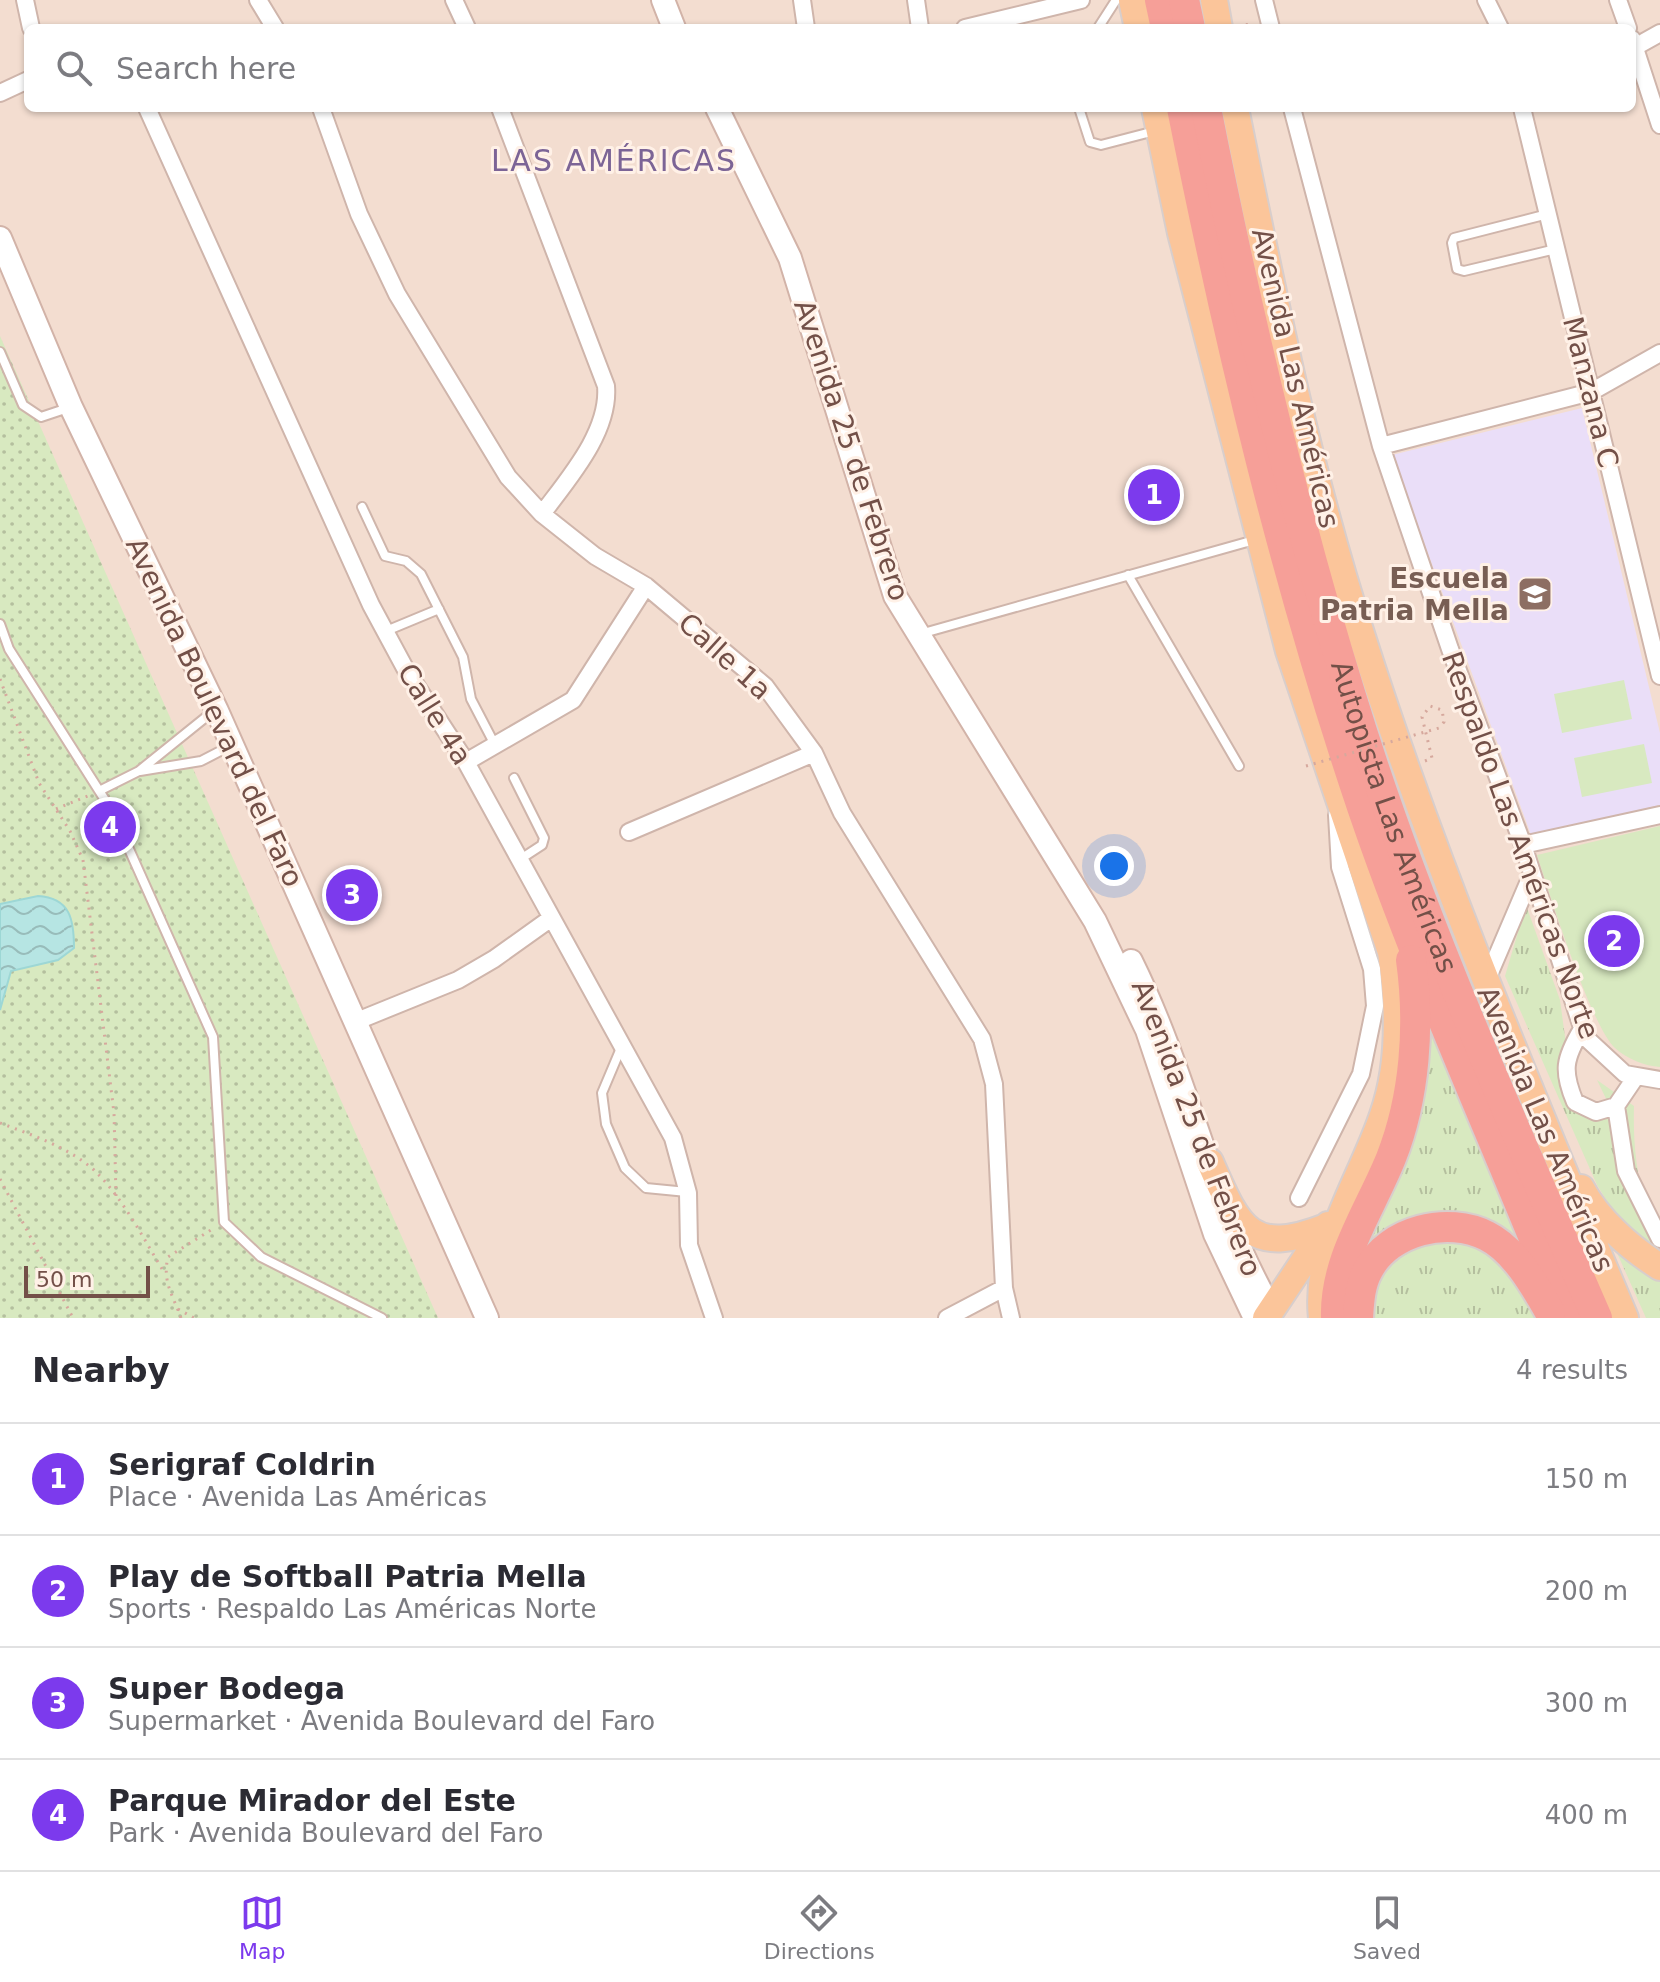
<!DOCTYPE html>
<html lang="en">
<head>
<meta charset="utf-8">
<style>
  :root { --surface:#fff; --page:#f7f7f7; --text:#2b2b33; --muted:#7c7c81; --line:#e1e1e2; --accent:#7c3aed }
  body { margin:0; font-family:"DejaVu Sans",sans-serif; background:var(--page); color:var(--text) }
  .scale { position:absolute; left:24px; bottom:20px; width:126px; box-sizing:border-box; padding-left:8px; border:4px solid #735048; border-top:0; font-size:22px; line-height:28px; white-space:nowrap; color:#735048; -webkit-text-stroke:6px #fff1e7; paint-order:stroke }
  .you { position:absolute; left:1114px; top:866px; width:28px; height:28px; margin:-20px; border:6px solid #fff; border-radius:50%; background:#1a73e8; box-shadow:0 0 0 12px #1a73e833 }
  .badge { display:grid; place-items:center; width:52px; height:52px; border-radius:50%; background:var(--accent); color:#fff; font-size:26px; font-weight:700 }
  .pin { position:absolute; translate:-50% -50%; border:4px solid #fff; box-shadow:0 2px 8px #0006 }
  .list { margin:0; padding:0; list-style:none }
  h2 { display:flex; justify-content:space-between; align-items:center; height:104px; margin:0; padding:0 32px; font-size:34px }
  h2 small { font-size:26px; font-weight:400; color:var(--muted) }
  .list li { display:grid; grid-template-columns:52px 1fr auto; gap:24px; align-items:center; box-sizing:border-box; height:112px; padding:0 32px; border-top:2px solid var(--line) }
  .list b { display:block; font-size:30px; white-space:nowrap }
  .list p { margin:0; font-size:26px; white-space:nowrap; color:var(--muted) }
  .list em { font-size:26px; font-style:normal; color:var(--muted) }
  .icon { flex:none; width:44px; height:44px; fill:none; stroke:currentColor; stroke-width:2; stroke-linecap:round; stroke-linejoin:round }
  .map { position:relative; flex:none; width:1660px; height:1318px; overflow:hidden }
  .search { position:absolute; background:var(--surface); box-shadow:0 2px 6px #0004; left:24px; right:24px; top:24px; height:88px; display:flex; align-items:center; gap:20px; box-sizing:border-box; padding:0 28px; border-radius:12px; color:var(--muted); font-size:30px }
  .sheet { height:552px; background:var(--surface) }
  nav { display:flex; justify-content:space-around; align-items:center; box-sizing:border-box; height:112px; border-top:2px solid var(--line); background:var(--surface); font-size:22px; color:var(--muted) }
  nav a { display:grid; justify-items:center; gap:4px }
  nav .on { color:var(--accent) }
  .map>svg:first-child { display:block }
  .residential { fill:#f3ddd0; fill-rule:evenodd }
  .education { fill:#eadef8 }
  .grass { fill:url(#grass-tufts) }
  .park { fill:url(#park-dots) }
  .pitch { fill:#d8e9c0 }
  .water { fill:url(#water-waves); stroke:#9dd7d5; stroke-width:2 }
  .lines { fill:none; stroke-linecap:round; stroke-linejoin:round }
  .lane-casing { stroke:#cfb5ab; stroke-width:12 }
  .street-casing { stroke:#cfb5ab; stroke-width:20 }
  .secondary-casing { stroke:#d2b3a8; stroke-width:26 }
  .primary-casing { stroke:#d8cecc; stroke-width:30 }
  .highway-casing { stroke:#d8cecc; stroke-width:34 }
  .path { stroke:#d6a89d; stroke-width:3; stroke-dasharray:2 6; stroke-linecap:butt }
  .lane { stroke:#fff; stroke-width:8 }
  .street { stroke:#fff; stroke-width:16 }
  .secondary { stroke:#fff; stroke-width:22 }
  .primary { stroke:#fbc59a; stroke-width:26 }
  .highway { stroke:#f69f98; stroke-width:30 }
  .path-bridge { stroke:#d6a89d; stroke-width:3; stroke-dasharray:2 6; stroke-linecap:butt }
  .labels { text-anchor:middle; stroke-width:6; stroke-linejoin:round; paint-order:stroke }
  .street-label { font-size:28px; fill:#735048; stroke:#fff1e7 }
  .education-label { font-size:28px; font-weight:bold; fill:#785e54; stroke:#fff1e7; text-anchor:end }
  .neighbourhood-label { font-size:30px; letter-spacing:2px; fill:#7c6496; stroke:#fff1e7 }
</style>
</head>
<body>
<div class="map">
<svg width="1660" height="1318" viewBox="0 0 1660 1318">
  <defs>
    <pattern id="grass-tufts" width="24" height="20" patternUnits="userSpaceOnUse" patternTransform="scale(2)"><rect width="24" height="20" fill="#d8e9c0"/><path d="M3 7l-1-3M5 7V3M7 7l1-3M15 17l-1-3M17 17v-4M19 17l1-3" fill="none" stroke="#b4bf9e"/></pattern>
    <pattern id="park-dots" width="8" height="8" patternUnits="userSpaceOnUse" patternTransform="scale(2)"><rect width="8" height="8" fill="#d8e9c0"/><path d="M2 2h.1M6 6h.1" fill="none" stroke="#b4bf9e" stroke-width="1.8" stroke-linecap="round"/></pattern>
    <pattern id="water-waves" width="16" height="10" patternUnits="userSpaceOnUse" patternTransform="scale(2)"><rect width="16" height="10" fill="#b6e5e3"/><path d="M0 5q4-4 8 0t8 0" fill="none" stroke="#98bcba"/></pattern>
  </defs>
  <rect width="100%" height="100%" fill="#fcede1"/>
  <path class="residential" d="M0 0H1660V1318H0ZM28 28H1632V108H28Z"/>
  <path class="education" d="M1582 408 1660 733V805L1531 835 1392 455Z"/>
  <path class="grass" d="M1526 905 1560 1000 1572 1088 1591 1106 1611 1109 1597 1080 1634 1106C1633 1140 1636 1174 1646 1206 1654 1228 1660 1226 1660 1253L1618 1219 1597 1185 1505 976Z
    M1431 1013 1545 1279 1502 1231 1366 1246Z
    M1605 1226 1660 1278V1318H1646Z
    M1440 1238 1487 1244 1542 1318H1371C1378 1270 1392 1252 1440 1238Z"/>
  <path class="park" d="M0 336 438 1318H0Z"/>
  <path class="pitch" d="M1624 680 1632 719 1562 733 1554 694Z
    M1644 744 1652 783 1582 797 1574 758Z
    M1660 826V1067C1645 1066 1627 1059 1615 1048 1591 1026 1549 892 1537 855Z"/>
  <path class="water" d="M38 896C70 898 74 919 74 948L58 960 11 971 0 1010V904Z"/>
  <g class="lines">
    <defs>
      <path id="lane" d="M1098 28 1116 0
        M1079 108 1090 142 1101 145 1155 131
        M1548 214 1454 238 1452 243 1457 269 1464 271 1556 249
        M0 352 23 405 41 417 71 407
        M362 507 385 556 406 561 421 574 463 657 471 699 495 745
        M1128 575 1239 766
        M0 624 9 649 112 811 213 1037 224 1222 261 1257 382 1318
        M386 631 439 609
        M920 634 1258 539
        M140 771 201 761 230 746
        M514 778 544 838 542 845 519 860
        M101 790 139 771 206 717
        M621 1048 602 1093 606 1124 625 1168 646 1188 687 1192"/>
      <path id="street" d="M25 0 31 28
        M258 0 275 28
        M454 0 467 28
        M802 0 806 28
        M916 0 920 28
        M1264 0 1271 28
        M1486 0 1500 28
        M1618 0 1628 28
        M965 28 1081 0
        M1632 39 1660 125
        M1635 47 1660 33
        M0 93 28 80
        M147 108 371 605 406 670 466 762 673 1138 688 1193 689 1245 714 1318
        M321 108 359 214 397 294 508 477 542 514 595 556 646 586 765 686 814 753 842 813 982 1039 994 1084 1004 1288 1011 1318
        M500 108 606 386C610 432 568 479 542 514
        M1292 108 1381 446 1450 649 1523 845 1585 1037 1625 1074 1660 1080
        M1522 108 1660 676
        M1381 446 1591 392 1660 353
        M466 762 573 700 646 586
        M629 832 814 753
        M1523 845 1660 815
        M1485 984 1532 874
        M357 1021 458 980 494 959 550 919
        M1582 1029C1564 1059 1562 1071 1575 1102L1596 1112 1616 1106 1635 1078
        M1616 1106 1626 1171 1660 1239
        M1299 1198 1361 1074 1375 1006 1372 969 1340 867 1337 815
        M947 1318 1004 1288"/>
      <path id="secondary" d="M663 0 674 28
        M717 108 790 258 895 596 1095 921 1147 1030 1215 1234 1255 1318
        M0 238 71 407 217 711 487 1318
        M1131 961C1175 1050 1199 1145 1236 1238 1245 1263 1259 1286 1270 1310"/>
      <path id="primary" d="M1132 0 1138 28
        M1214 0 1219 28
        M1155 108 1181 233 1289 651 1391 952C1399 1005 1401 1064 1383 1115 1361 1181 1314 1246 1322 1318
        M1235 108C1271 285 1306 465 1362 637 1436 870 1531 1093 1625 1318
        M1210 1162C1238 1226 1249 1257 1326 1227
        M1581 1188C1598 1220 1630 1248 1660 1267
        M1266 1318 1328 1225"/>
      <g id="highway">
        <path d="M1160 0 1166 28"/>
        <path d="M1184 0 1190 28"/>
        <path d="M1182 108C1229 344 1285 579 1362 807 1414 960 1481 1108 1542 1258L1569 1318"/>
        <path id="s1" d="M1206 108C1245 305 1291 501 1350 693 1415 907 1508 1113 1597 1318"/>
        <path d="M1336 1318C1334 1260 1370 1210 1391 1158 1415 1097 1420 1025 1411 960"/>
        <path d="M1358 1318C1359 1302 1360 1284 1368 1270 1389 1230 1448 1216 1487 1236 1515 1250 1535 1286 1550 1312"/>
      </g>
    </defs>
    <use href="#lane" class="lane-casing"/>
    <use href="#street" class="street-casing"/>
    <use href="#secondary" class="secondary-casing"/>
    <use href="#primary" class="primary-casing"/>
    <use href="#highway" class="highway-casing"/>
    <path class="path" d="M1238 26 1251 24 1252 28
      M0 679 39 783 70 831 83 860 114 1113 116 1196
      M1425 761 1432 758 1422 717 1430 706 1442 710 1444 722 1439 728
      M56 809 90 795
      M0 1123C32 1135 68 1147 94 1170 123 1198 143 1238 164 1272
      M0 1179 73 1318
      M178 1309 194 1318
      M181 1318C173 1295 162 1282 168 1257L214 1228"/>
    <use href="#lane" class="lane"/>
    <use href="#street" class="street"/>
    <use href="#secondary" class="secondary"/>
    <use href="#primary" class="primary"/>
    <use href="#highway" class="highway"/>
    <path class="path-bridge" d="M1306 766 1439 728"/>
  </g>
  <defs>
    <symbol id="school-square" viewBox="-11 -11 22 22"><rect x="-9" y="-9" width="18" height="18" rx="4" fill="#8d6e63" stroke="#fff1e7"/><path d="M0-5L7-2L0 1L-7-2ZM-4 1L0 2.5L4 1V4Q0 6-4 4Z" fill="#fff"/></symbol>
  </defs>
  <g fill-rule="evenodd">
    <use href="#school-square" x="1515" y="574" width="40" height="40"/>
  </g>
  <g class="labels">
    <g class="street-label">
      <text transform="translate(1296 378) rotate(77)" y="10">Avenida Las Américas</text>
      <text transform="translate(1591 392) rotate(76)" y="10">Manzana C</text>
      <text transform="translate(852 450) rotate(72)" y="10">Avenida 25 de Febrero</text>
      <text transform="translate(725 656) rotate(42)" y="10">Calle 1a</text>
      <text transform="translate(215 712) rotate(65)" y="10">Avenida Boulevard del Faro</text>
      <text transform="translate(435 714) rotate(58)" y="10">Calle 4a</text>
      <text dy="10" stroke="none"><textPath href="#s1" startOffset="734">Autopista Las Américas</textPath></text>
      <text transform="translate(1521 845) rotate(70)" y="10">Respaldo Las Américas Norte</text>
      <text transform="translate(1197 1128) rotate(69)" y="10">Avenida 25 de Febrero</text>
      <text transform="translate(1546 1129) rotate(67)" y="10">Avenida Las Américas</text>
    </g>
    <g class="education-label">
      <text x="1509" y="588">Escuela<tspan x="1509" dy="32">Patria Mella</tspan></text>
    </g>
    <g class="neighbourhood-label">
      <text x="614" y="171">LAS AMÉRICAS</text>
    </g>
  </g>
</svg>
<div class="scale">50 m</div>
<div class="you"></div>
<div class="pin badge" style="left:1154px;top:495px">1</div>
<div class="pin badge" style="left:1614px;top:941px">2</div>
<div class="pin badge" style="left:352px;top:895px">3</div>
<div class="pin badge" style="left:110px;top:827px">4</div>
<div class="search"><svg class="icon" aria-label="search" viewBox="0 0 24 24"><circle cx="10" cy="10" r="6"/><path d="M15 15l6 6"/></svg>Search here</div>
</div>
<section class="sheet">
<h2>Nearby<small>4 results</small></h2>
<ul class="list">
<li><span class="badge">1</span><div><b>Serigraf Coldrin</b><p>Place · Avenida Las Américas</p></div><em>150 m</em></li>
<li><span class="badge">2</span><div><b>Play de Softball Patria Mella</b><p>Sports · Respaldo Las Américas Norte</p></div><em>200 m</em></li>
<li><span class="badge">3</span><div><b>Super Bodega</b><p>Supermarket · Avenida Boulevard del Faro</p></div><em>300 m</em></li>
<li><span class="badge">4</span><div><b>Parque Mirador del Este</b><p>Park · Avenida Boulevard del Faro</p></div><em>400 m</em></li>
</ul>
</section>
<nav>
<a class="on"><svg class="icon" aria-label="map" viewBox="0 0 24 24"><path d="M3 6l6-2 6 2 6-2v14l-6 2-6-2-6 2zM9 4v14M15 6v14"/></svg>Map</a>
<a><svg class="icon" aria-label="directions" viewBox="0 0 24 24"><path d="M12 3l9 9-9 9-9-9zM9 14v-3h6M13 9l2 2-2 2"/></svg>Directions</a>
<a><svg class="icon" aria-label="saved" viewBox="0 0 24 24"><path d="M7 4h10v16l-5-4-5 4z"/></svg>Saved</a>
</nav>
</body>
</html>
